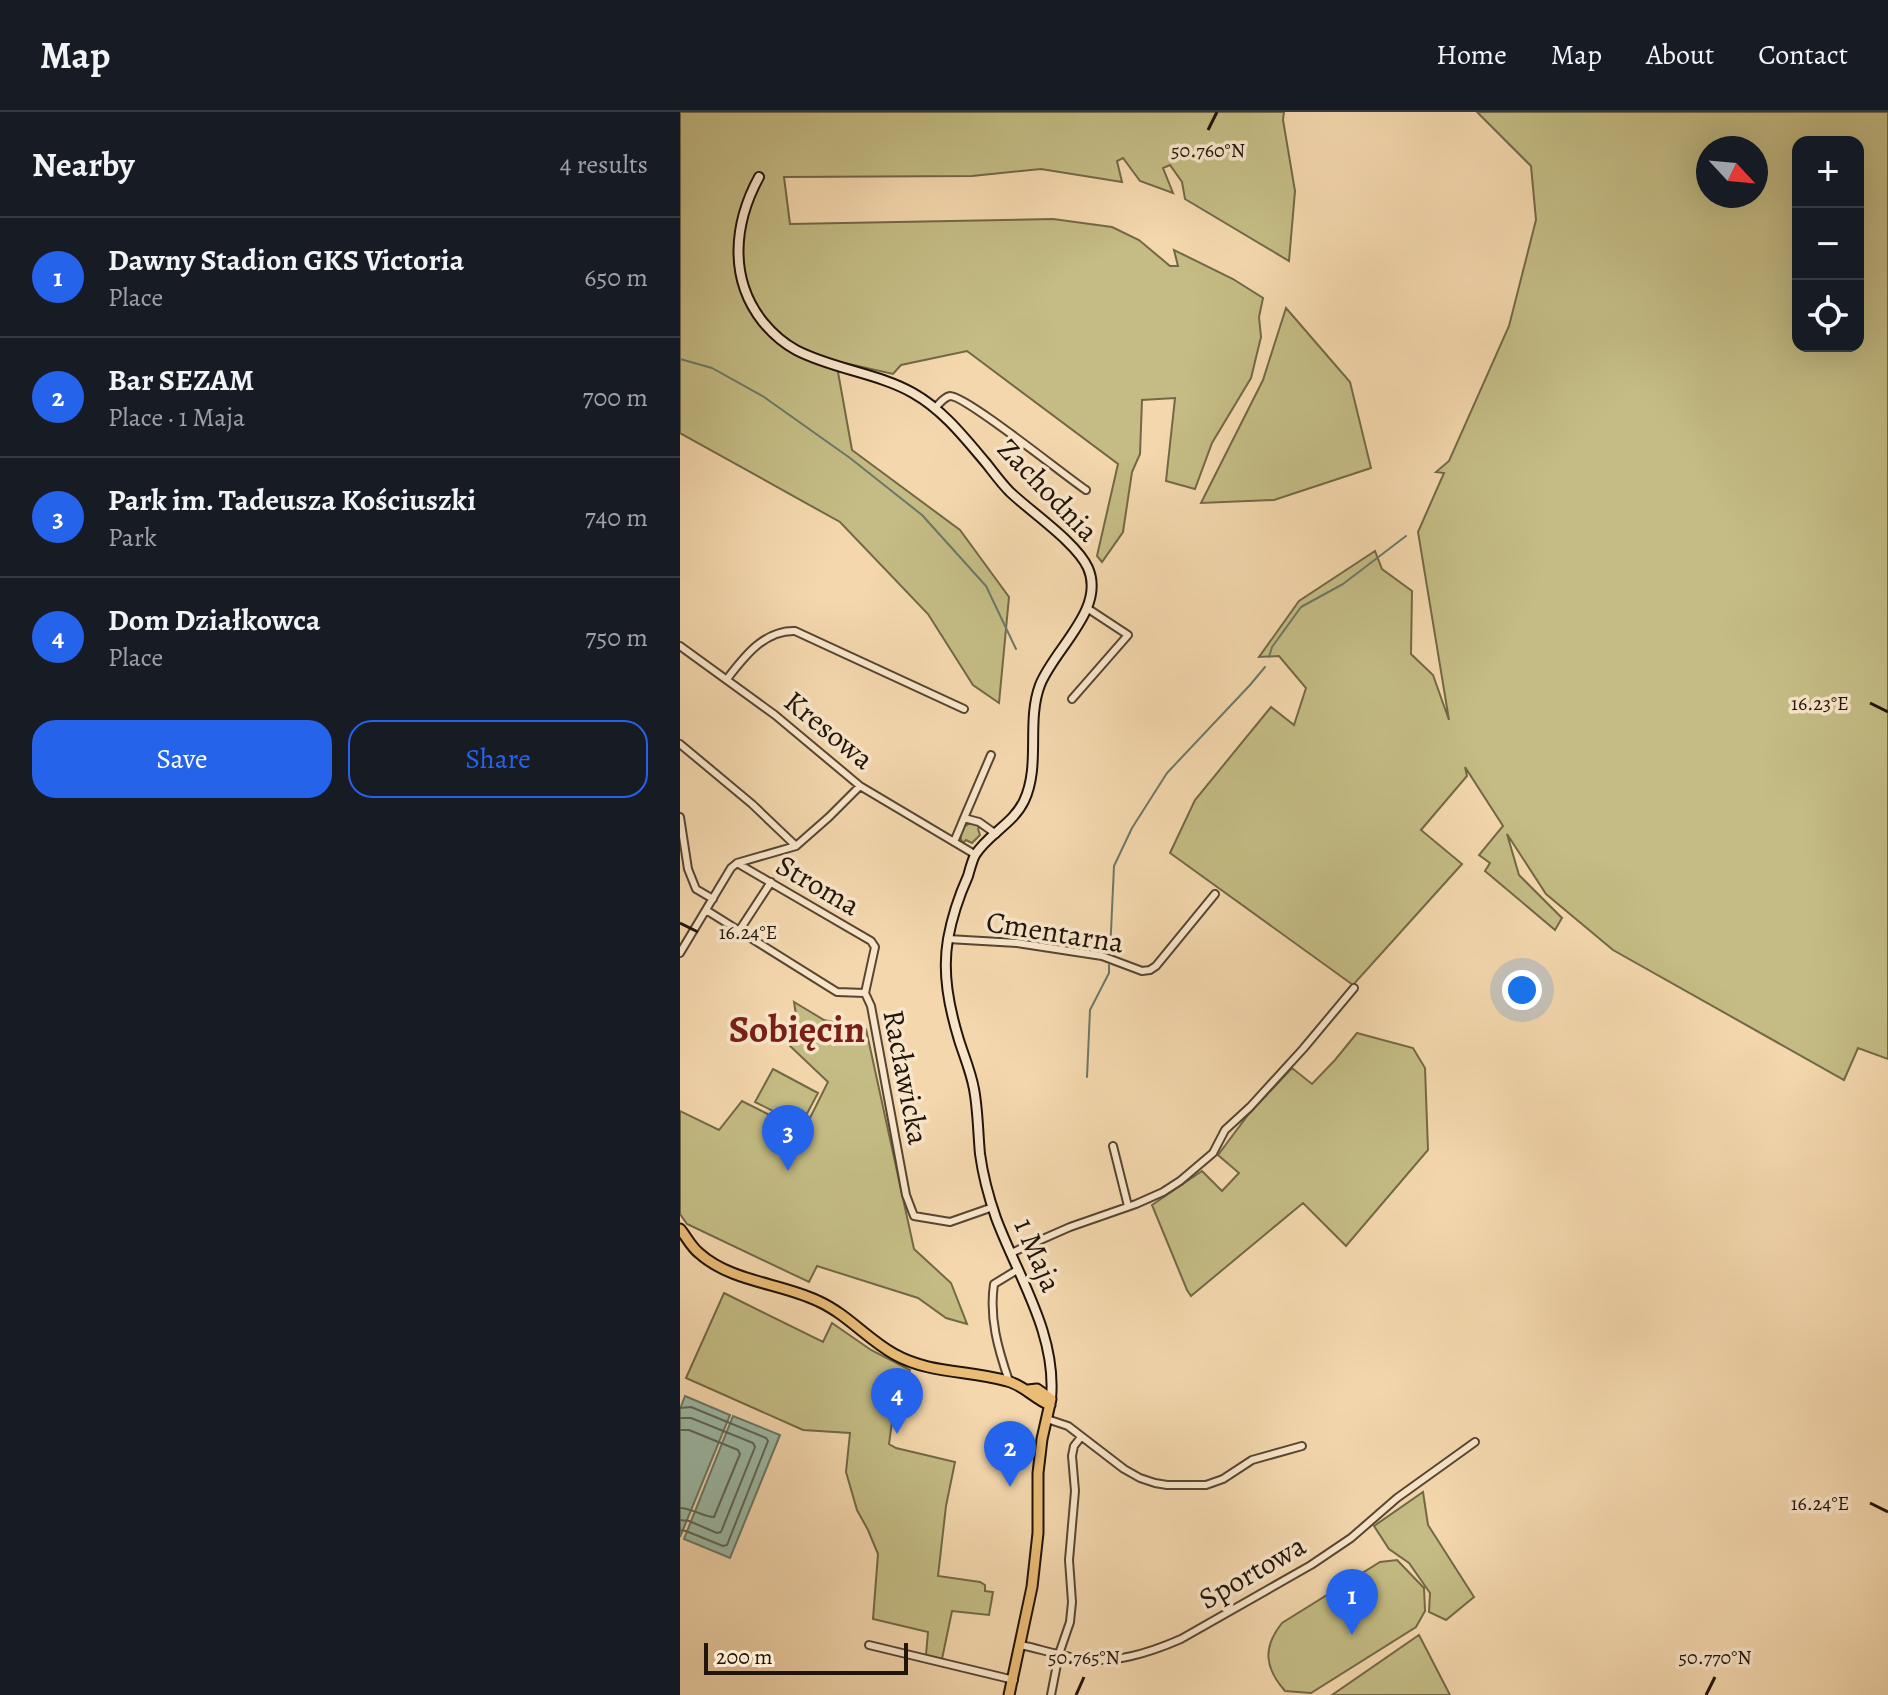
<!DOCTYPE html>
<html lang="en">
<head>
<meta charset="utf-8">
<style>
  :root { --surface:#171b24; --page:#242831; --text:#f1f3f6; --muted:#9ea1a6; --line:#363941; --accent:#2563eb }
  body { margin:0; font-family:Alegreya,serif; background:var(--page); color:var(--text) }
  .controls { position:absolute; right:24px; top:24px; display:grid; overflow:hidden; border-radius:16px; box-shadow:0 8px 32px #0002 }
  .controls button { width:72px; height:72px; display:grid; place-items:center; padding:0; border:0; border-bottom:2px solid var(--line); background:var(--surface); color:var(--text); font:40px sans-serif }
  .compass { position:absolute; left:1016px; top:24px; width:72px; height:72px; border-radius:50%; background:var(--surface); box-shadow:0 8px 32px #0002; rotate:116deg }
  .scale { position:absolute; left:24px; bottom:20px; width:204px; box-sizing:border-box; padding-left:8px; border:4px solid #211409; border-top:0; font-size:22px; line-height:28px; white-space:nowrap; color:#211409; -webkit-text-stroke:6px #f8e5ca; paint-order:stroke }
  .you { position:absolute; left:842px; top:878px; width:28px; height:28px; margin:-20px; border:6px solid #fff; border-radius:50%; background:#1a73e8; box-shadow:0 0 0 12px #1a73e833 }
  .badge { display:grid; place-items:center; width:52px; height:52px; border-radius:50%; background:var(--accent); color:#fff; font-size:26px; font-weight:700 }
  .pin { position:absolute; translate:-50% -66px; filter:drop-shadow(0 2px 4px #0008) }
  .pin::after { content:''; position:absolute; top:42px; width:28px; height:24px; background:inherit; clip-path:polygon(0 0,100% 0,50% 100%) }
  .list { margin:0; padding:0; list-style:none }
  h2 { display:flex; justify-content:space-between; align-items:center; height:104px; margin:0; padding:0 32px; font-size:34px }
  h2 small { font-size:26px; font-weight:400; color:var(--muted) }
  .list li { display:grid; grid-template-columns:52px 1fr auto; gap:24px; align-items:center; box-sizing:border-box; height:120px; padding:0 32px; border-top:2px solid var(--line) }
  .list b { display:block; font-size:30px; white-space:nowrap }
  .list p { margin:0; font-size:26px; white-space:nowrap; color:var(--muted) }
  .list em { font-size:26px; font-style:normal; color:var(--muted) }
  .actions { display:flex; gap:16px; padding:24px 32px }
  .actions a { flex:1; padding:18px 0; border:2px solid var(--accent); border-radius:24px; text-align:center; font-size:28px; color:var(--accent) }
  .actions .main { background:var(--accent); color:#fff }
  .icon { flex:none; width:44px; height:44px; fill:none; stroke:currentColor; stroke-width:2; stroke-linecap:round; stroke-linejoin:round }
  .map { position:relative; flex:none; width:1208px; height:1583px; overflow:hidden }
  header { display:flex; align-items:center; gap:48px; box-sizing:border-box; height:112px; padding:0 40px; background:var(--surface); border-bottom:2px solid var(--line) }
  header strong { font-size:38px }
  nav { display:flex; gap:44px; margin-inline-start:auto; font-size:28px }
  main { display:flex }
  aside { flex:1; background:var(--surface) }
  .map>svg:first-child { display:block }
  .green { fill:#c4bc84; stroke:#726846; stroke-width:2; fill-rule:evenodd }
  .water { fill:#9cbaa6; stroke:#6b7867; stroke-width:2 }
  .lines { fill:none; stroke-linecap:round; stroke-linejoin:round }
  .shore { stroke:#5e6758; stroke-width:2 }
  .stream { stroke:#6b7867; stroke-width:2 }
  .street-casing { stroke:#564532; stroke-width:10 }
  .secondary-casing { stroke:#211409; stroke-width:12 }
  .primary-casing { stroke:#211409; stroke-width:13 }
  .street { stroke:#f8e5ca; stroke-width:6 }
  .secondary { stroke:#f8e5ca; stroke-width:8 }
  .primary { stroke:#eabc76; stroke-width:9 }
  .ticks { fill:none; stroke:#211409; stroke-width:3 }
  .labels { text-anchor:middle; stroke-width:7; stroke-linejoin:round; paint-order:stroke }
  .street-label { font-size:30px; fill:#211409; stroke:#f8e5ca }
  .district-label { font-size:38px; font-weight:bold; fill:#7a1f14; stroke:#f8e5ca }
  .ticks-label { font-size:20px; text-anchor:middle; fill:#211409; stroke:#f8e5ca; stroke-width:7; stroke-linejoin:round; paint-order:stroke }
</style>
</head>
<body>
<header>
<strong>Map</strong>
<nav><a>Home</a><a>Map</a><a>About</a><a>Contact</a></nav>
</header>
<main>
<aside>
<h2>Nearby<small>4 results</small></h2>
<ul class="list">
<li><span class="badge">1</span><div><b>Dawny Stadion GKS Victoria</b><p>Place</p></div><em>650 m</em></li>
<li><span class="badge">2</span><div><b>Bar SEZAM</b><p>Place · 1 Maja</p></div><em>700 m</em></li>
<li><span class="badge">3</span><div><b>Park im. Tadeusza Kościuszki</b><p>Park</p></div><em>740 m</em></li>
<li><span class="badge">4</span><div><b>Dom Działkowca</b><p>Place</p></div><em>750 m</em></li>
</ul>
<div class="actions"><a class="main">Save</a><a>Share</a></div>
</aside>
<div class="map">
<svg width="1208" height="1583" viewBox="0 0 1208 1583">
  <rect width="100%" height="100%" fill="#f4d7ad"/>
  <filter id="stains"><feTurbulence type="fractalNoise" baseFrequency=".0025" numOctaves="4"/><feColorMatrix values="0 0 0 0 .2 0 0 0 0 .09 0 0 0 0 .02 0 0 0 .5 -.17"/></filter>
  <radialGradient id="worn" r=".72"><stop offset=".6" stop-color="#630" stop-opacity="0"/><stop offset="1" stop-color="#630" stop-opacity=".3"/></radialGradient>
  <path class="green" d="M0 0H604L603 8 615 79 609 149 505 87 502 70 490 53 483 56 493 81 460 69 443 46 437 49 442 70 361 57 292 64 104 65 110 112 373 107 432 115 459 128 490 154H498L494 138 553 167 583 186 579 205 581 225 571 266 532 331 515 377 486 369 495 286 462 288 460 342 452 360 443 420 422 450 417 444 438 352 287 239 221 253 213 262 156 249 172 338 280 418 329 485 319 591 293 573 248 502 160 410 0 321Z
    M797 0H1208V947L1178 936 1164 968 933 838 866 782 827 722 839 763 882 806 875 818 805 759 810 751 799 743 823 714 785 655 787 664 741 718 782 752 673 873 490 741 515 688 591 595 614 613 626 576 599 544 579 545 619 489 695 439 702 457 732 479 731 542 753 563 769 608 738 420 764 361 756 360 769 349 829 214 856 108 851 54ZM1118 30H1178V234H1118ZM1028 36H1076V84H1028Z
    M606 196 670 270 691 356 594 388 521 391 583 268Z
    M292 711 300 714 298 717 300 723 292 731 286 728 283 731C277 723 282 713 292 711Z
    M114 890 144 908 186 917 234 1137 271 1171 287 1212 266 1206 238 1186 137 1154 129 1170 7 1112 0 1102V999L39 1018 62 989 123 1020 148 970 109 933 117 909Z
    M677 921 733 936 745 956 748 1038 666 1134 623 1091 511 1184 507 1178 472 1093 522 1059 542 1079 559 1061 538 1043 568 1003 612 956 632 972 655 948Z
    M93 957 138 981 121 1013 75 990Z
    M44 1181 143 1230 152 1211 191 1238 230 1258 212 1310 209 1332 216 1336 275 1350 266 1394 258 1464 300 1470 305 1473V1479L313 1480 309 1503 272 1499 262 1547 246 1543 248 1520 193 1507 198 1442 188 1418 177 1398 166 1360 170 1321 123 1318 6 1266Z
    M743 1380 748 1413 794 1485 766 1508 749 1500 750 1481 729 1451 709 1437 694 1414Z
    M717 1448 744 1476 745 1499 736 1515 631 1581 605 1579C585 1556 582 1536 602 1511L700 1450Z
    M739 1523 770 1583H652Z"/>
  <path class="water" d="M5 1284 50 1303 0 1425V1297Z
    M53 1304 100 1323 50 1446 4 1427Z"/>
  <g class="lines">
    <path class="shore" d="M0 1296 11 1295 86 1326 88 1329 47 1433 43 1434 6 1419 0 1418
      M0 1306H11L73 1331 75 1335 41 1420 37 1421 9 1409 0 1408
      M0 1318H9L58 1338 60 1342 34 1405C23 1405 12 1396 0 1396"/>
    <path class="stream" d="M0 247 32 256 84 285 170 346 242 403 306 474 336 537
      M589 545 592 535 621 495 663 472 726 424
      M430 841 434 754 452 716 487 661 570 573 585 555
      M407 965 410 898 429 861V853"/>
    <defs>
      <path id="street" d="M255 296C259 292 264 285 270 284 285 283 385 364 406 378
        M0 534 95 603 180 674 296 743
        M47 567C64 545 84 518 115 519L284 597
        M392 587 448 523 407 496
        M0 632 72 692 116 734
        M0 705 8 757 16 777 33 787
        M284 706 311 643
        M274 730 284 706 299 710 316 722
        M57 751 191 829 195 835 185 881 191 894 226 1083 234 1104 270 1110 313 1095
        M26 798 157 880 185 881
        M59 819 91 770
        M268 827 337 831 422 844 462 859 470 858 476 854 535 782
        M0 841 51 756 57 751 116 734 149 705 180 674
        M433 1034 448 1094
        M331 1141 390 1115 456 1092 483 1080 500 1069 533 1041 545 1018 570 995 623 937 674 876
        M329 1269C318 1237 309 1206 314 1172L337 1158
        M367 1307 388 1314 444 1357 460 1366 475 1371 487 1373H526L543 1367 572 1348 622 1334
        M189 1533 334 1568
        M341 1533C359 1537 378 1543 396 1546 432 1553 469 1541 501 1527L631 1453 671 1426 717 1386 795 1330
        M371 1583 379 1542 390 1510 392 1490 389 1448 395 1379 392 1344 394 1334 401 1325"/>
      <path id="secondary" d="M79 65C54 111 48 166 83 210 92 221 103 231 116 238 152 257 198 261 233 281 263 298 284 325 306 351 314 361 321 371 330 380 351 400 397 431 408 456 426 497 374 537 360 573 346 610 361 653 344 689 333 712 308 722 295 743 292 749 290 757 288 764 279 784 272 805 268 827 262 861 269 895 279 928 284 944 291 960 294 977 298 998 298 1021 300 1042 303 1064 309 1086 316 1106 338 1165 377 1222 371 1287"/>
      <path id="primary" d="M0 1117C6 1124 11 1135 19 1141 51 1170 101 1171 138 1189 167 1202 187 1227 214 1242 249 1262 290 1258 327 1269 344 1273 354 1287 370 1293
        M329 1583 352 1475 358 1421V1361L362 1327 371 1287 357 1277 348 1278"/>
    </defs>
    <use href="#street" class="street-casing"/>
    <use href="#secondary" class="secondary-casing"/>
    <use href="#primary" class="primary-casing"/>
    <use href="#street" class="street"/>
    <use href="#secondary" class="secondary"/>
    <use href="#primary" class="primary"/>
  </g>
  <path class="ticks" d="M528 18 537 0M1190 591 1208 600M0 811 18 820M1190 1391 1208 1400M396 1583 404 1565M1026 1583 1035 1565"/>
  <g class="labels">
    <g class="street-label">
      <text transform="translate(368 378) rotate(46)" y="10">Zachodnia</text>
      <text transform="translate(149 618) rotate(39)" y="10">Kresowa</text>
      <text transform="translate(138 773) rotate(30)" y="10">Stroma</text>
      <text transform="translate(375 820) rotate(9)" y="10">Cmentarna</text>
      <text transform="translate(226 965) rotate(79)" y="10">Racławicka</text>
      <text transform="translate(358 1143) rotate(67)" y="10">1 Maja</text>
      <text transform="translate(572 1460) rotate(-30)" y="10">Sportowa</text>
    </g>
    <g class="district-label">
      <text x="117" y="930">Sobięcin</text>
    </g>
  </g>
  <g class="ticks-label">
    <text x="528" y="45">50.760°N</text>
    <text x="1140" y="598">16.23°E</text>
    <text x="68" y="827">16.24°E</text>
    <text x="1140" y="1398">16.24°E</text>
    <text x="404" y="1552">50.765°N</text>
    <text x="1035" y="1552">50.770°N</text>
  </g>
  <rect width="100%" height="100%" filter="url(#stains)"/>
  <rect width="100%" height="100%" fill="url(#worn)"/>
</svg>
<div class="controls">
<button>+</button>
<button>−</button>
<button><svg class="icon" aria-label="locate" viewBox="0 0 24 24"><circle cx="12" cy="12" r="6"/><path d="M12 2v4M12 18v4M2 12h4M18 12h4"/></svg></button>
</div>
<svg class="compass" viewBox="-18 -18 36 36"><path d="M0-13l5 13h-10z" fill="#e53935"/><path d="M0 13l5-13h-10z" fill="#9ea1a6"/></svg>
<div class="scale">200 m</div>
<div class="you"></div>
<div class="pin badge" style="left:672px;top:1523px">1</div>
<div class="pin badge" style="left:330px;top:1375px">2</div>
<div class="pin badge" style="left:108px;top:1059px">3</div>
<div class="pin badge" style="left:217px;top:1322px">4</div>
</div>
</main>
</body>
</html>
